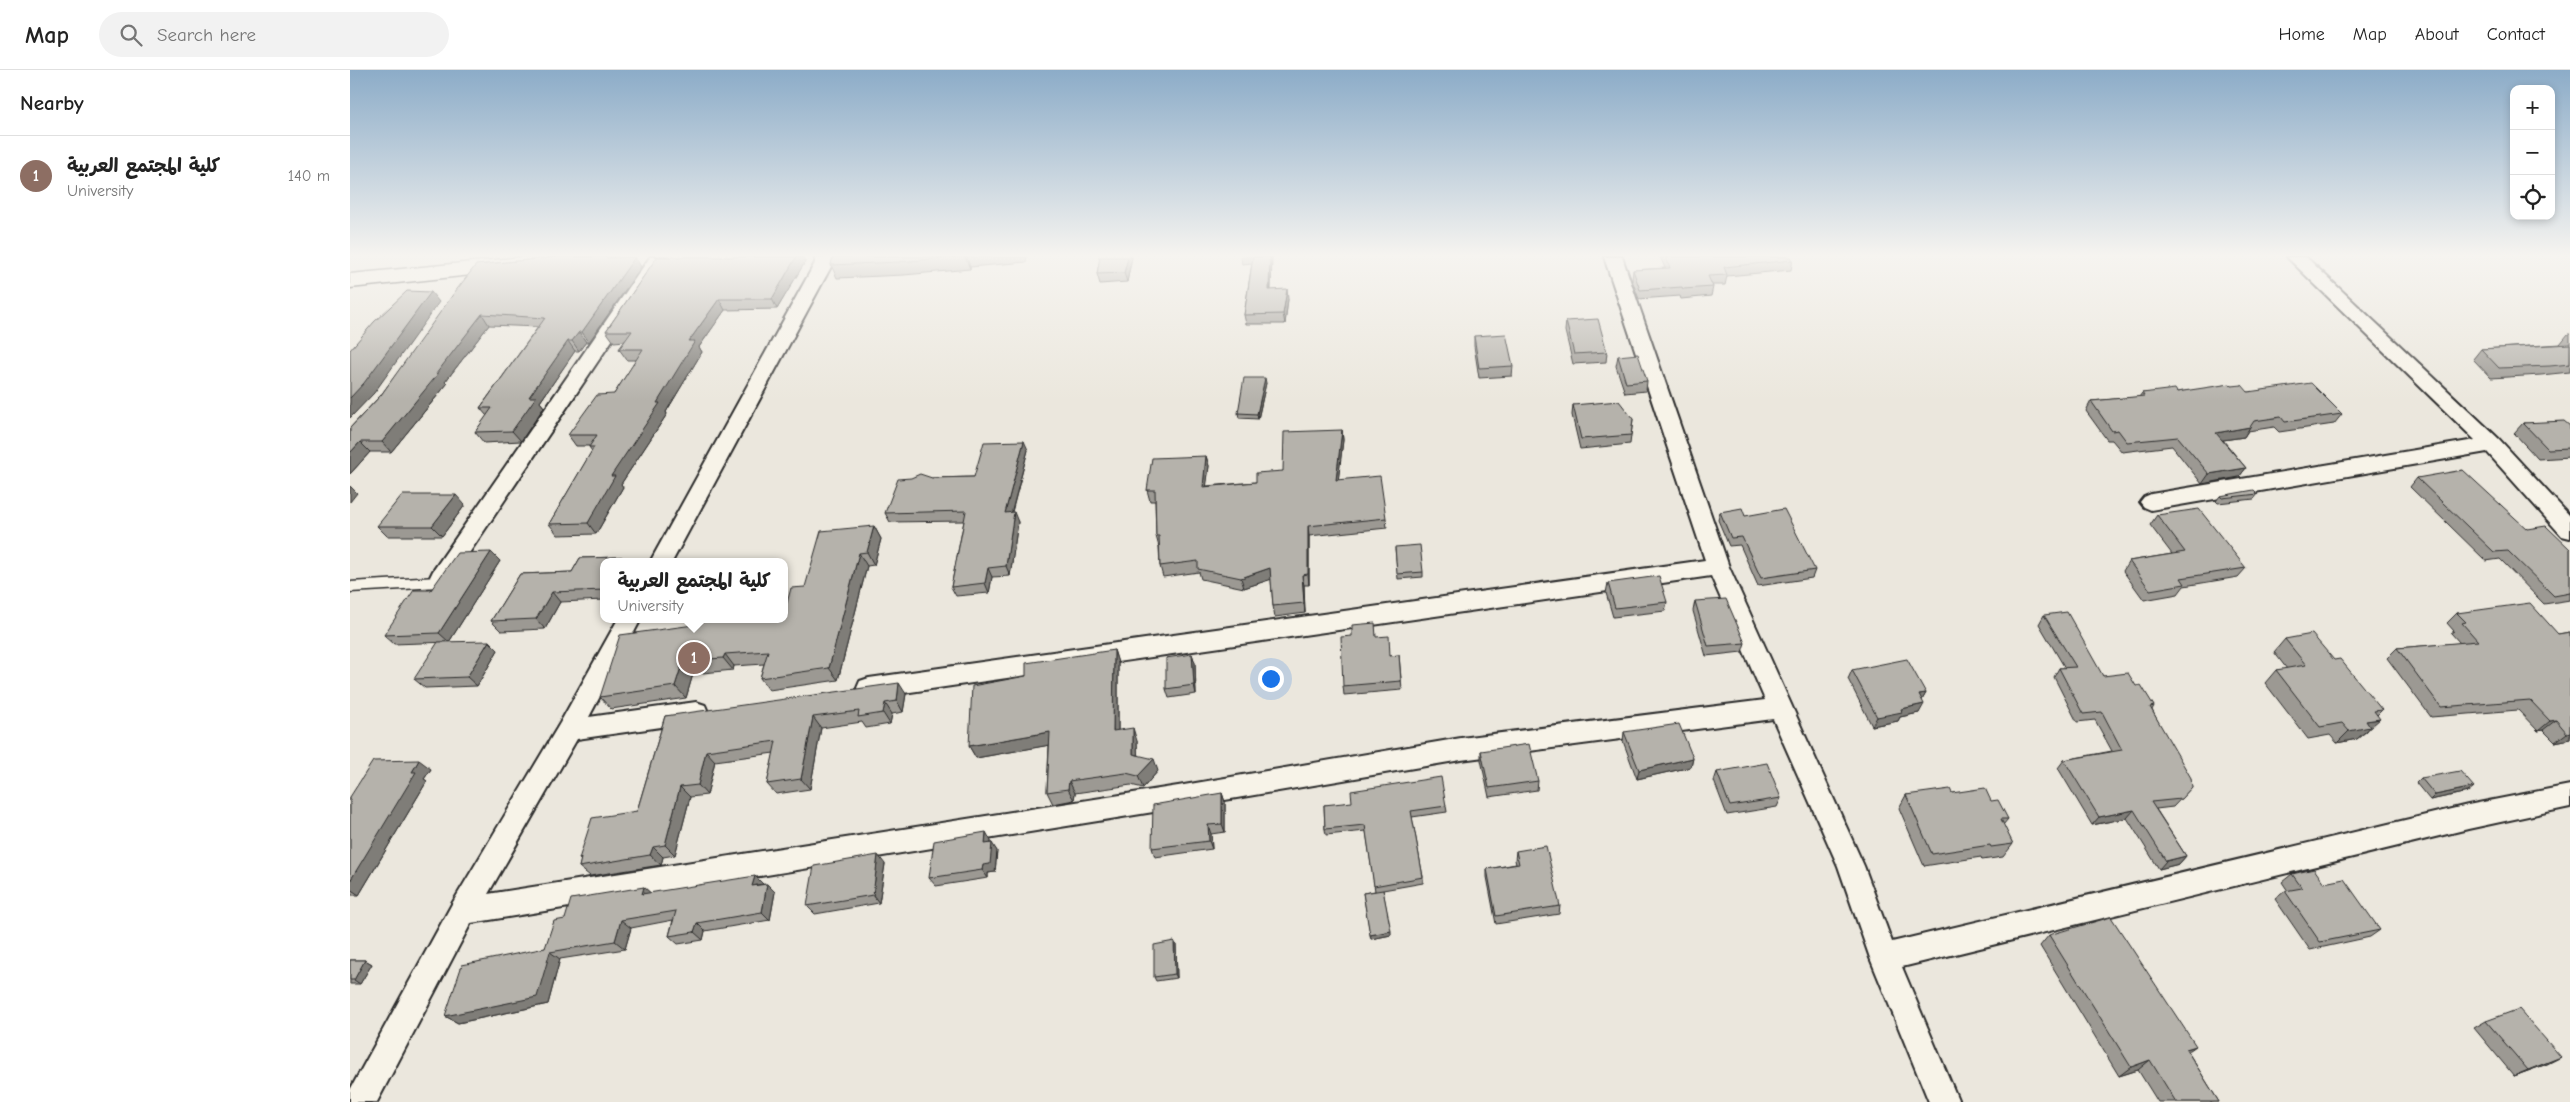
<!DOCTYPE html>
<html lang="en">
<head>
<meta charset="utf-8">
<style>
  :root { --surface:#fff; --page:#f2f2f2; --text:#222; --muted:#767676; --line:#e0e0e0; --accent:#1f6fb2 }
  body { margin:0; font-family:"Comic Neue","Playpen Sans Arabic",sans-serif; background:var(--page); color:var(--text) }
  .controls { position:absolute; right:15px; top:15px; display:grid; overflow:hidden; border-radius:10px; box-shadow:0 2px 8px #0003 }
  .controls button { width:45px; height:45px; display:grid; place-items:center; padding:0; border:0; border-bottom:1px solid var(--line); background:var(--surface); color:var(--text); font:25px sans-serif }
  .you { position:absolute; left:920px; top:608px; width:18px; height:18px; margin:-12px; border:4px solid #fff; border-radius:50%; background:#1a73e8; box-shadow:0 0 0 8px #1a73e833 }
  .badge { display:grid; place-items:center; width:32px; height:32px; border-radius:50%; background:var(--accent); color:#fff; font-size:16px; font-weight:700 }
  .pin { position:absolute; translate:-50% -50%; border:2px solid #fff; box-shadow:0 1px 5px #0006 }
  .popup { position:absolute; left:250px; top:488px; width:188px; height:65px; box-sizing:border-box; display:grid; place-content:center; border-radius:10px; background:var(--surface); filter:drop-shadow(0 1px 4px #0005); font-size:16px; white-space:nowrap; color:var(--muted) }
  .popup b { font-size:19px; color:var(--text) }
  .popup::after { content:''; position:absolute; left:50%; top:100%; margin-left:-10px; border:10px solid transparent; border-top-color:var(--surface) }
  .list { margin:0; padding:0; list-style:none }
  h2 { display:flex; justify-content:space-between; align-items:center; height:65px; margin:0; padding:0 20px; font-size:21px }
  h2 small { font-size:16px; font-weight:400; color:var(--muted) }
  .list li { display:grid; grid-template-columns:32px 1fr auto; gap:15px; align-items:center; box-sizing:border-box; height:80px; padding:0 20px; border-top:1px solid var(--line) }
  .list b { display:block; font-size:19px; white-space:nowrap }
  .list p { margin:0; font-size:16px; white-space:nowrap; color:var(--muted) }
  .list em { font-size:16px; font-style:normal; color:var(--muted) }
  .icon { flex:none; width:28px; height:28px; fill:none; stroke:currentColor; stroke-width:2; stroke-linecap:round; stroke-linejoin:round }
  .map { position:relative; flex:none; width:2220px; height:1032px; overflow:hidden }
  header { display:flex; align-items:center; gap:30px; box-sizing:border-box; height:70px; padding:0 25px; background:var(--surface); border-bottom:1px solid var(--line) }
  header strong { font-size:24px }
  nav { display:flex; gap:28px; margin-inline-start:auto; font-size:18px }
  .search { width:350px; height:45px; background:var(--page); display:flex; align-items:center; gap:12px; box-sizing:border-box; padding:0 18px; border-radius:28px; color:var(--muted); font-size:19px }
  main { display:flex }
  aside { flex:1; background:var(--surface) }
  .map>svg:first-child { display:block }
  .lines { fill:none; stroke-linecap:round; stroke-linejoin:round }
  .service-casing { stroke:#2b2b2b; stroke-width:13 }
  .minor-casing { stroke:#2b2b2b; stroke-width:4 }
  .secondary-casing { stroke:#2b2b2b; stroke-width:3 }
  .service { stroke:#f7f3e8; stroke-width:10 }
  .minor { fill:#f7f3e8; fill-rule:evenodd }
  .secondary { fill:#f7f3e8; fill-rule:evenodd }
  .wall { fill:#9c9993; stroke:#2b2b2b }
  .shaded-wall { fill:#7f7d78; stroke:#2b2b2b }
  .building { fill:#b5b2ab; stroke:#2b2b2b }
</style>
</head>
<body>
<header>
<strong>Map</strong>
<div class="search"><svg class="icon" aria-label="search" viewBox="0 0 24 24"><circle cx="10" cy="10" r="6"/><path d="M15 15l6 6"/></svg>Search here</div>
<nav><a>Home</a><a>Map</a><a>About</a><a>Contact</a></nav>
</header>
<main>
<aside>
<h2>Nearby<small></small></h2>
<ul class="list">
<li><span class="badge" style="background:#8d6e63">1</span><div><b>كلية المجتمع العربية</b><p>University</p></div><em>140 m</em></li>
</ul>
</aside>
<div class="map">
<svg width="2220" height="1032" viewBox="0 0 2220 1032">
  <rect width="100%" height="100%" fill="#ebe7dd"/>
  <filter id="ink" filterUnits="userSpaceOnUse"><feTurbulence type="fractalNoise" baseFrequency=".02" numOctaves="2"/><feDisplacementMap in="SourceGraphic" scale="10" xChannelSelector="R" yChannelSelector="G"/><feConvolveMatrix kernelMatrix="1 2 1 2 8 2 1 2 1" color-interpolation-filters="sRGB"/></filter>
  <g filter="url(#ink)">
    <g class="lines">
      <defs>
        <path id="service" d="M0 517 88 512"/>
        <path id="minor" d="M300 187H318L99 513 91 516 83 513 80 507 83 501Z
          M465 187H483V193L322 492H300L465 193Z
          M1254 187H1272L1379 497 1514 796 1542 872 2118 735 2220 715V737L2118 759 1552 897 1609 1032H1579L1520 888 1488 796 1423 649 1111 690 828 738 121 853 27 1032H0V1020L103 832 210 653 268 549H291L239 647 346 632 355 635 358 642 355 649 346 652 227 669 138 824 828 716 1111 668 1415 630 1361 506 519 628 510 625 507 618 510 611 519 608 1355 490Z
          M1937 187H1956L2149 369 2220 446V468L2212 466 2137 382 1801 440 1794 437 1790 432 1794 427 1801 424 2125 370Z"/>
        <path id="secondary" d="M173 187H244L240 191 233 193 0 218V204Z"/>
      </defs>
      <use href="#service" class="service-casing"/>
      <use href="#minor" class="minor-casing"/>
      <use href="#secondary" class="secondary-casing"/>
      <use href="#service" class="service"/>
      <use href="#minor" class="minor"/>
      <use href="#secondary" class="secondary"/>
    </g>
    <path class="wall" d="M208 187H268V188L285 187 291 197 239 272H236L229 281H225L190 332 194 337 171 371 134 373 125 362 137 346 130 338 188 257 139 255 95 312 97 314 41 382H20L0 404V358L31 325 126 195Z
      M307 187H453L455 192 427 239 375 240 349 277 352 282 316 342 317 344 271 414 273 417 246 464 208 465 199 454 242 381 239 377V376H226L218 365 264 324 286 290H277L269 279 275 271 264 272 256 261Z
      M483 187H677L676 192 620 197V199L554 205 487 208 481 195Z
      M748 187H782L777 212 750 214 747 204 750 187Z
      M891 187H922L921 220 938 229 935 254H896L894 245 902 193 892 194Z
      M1310 187H1441L1443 190 1441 200 1377 206 1375 215H1362L1363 217 1361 226 1331 229 1330 226 1289 229 1282 210 1283 200 1315 198Z
      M1216 251 1257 282 1256 292 1223 294 1215 261Z
      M2218 264H2220V302L2191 305 2141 308 2123 289 2131 279 2211 274H2210Z
      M1124 266 1163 296 1162 306 1129 308 1124 276Z
      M1268 286 1297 311 1296 321 1275 323 1266 296Z
      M916 313 908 349 889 348 888 343Z
      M1882 316 1898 322 1992 344 1984 354 1929 362 1924 357 1898 361 1894 367 1873 370 1896 398 1889 407 1852 414 1822 376 1772 382 1762 370H1757L1736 341 1741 331 1789 327 1792 323 1827 322Z
      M1223 335 1283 349 1280 374 1230 379 1222 345Z
      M2173 353 2220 356V387L2188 389 2164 363Z
      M992 360 993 370 988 410 1036 448 1037 458 959 466V515H954L955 543 925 547 923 536 921 509 894 518 851 509 849 502 813 507 810 496 809 477 806 466 805 431H800L797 420 856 386 859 396 856 416 906 412 933 401Z
      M678 380 662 442 668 452 660 506 642 507 639 523 606 526 601 517 614 451 540 452 535 443 582 408 624 407Z
      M2067 408 2220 479V530L2194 534 2150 489 2136 491 2060 417Z
      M1908 424 1904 429 1868 433 1866 431 1870 426Z
      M115 435 92 466H37L27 456Z
      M1370 442 1395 446 1465 500 1462 508 1408 516 1390 475 1379 476 1368 450Z
      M1807 445 1896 498 1888 507 1834 516 1828 524 1794 530 1773 501 1779 491 1822 484 1800 455Z
      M524 456 531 469 524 495 517 496 488 610 419 620 410 608 414 594 384 596 383 600 343 604 336 628 261 639 250 627 351 554 437 533Z
      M1045 478 1073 502V507L1048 509Z
      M272 487 276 492H254V530L210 532 195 559 151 561 141 551 170 504 222 502 230 488Z
      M150 491 99 572 44 574 34 565Z
      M1258 513 1317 532 1315 541 1263 547 1256 523Z
      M1345 531 1395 573 1392 582 1356 586 1343 541Z
      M2107 543 2208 564 2220 562V669L2205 672 2193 660 2188 661 2168 640 2081 647 2037 588 2047 578 2110 573 2101 563 2104 561 2097 553Z
      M1694 545 1753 606 1786 616 1804 636 1802 640 1842 717 1823 737 1806 739 1836 786 1829 794 1809 799 1777 748 1742 755 1708 698 1714 690 1762 681 1745 650 1727 652 1704 607 1709 598H1715L1689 554Z
      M1026 567 1040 586 1049 585 1052 620 994 625 993 616Z
      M1935 569 1984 590 2032 640 2027 645 2017 661 2007 669 1987 673 1980 665 1958 669 1915 613 1926 600 1937 599 1924 582Z
      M139 571 148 580 127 616 75 618 64 609Z
      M764 580 768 593V661L787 671V685L808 701 793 718 781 715 725 723 724 730 703 734 697 722 699 675 626 688 619 676 676 606Z
      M842 584 845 593 846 624 819 628 816 619Z
      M1502 600 1576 623 1572 630 1569 643 1550 647 1548 651 1522 656 1498 609Z
      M556 624 553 642 542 644 540 654 516 658 512 652 471 658 460 719 426 724 417 714 424 683 365 691 357 725 340 727 325 785 313 787 311 795 240 806 229 797 231 790 229 789 287 741 315 646Z
      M1274 662 1343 688 1341 697 1287 709 1273 671Z
      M1131 681 1188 711 1187 720 1139 727 1131 690Z
      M81 699 74 709 77 711 9 825H0V727Z
      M1367 702 1431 728 1427 737 1377 745 1364 711Z
      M2071 708 2118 722 2080 730 2066 713Z
      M872 723 875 732V762L861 764 862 779 805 787 802 778Z
      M1602 723 1641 731 1658 749 1653 755 1663 774 1653 787 1632 790 1631 787 1574 796 1549 738 1556 725Z
      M974 735 1096 736 1097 742 1062 747 1073 807V813L1033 820 1041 865 1021 869 1013 823 1025 821 1016 761 976 765 975 759Z
      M641 771V773L647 781 645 802 638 803V808L586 816 579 808Z
      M1166 781 1210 836 1209 844 1146 854 1137 807V799L1166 794 1165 790Z
      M535 794 529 833 465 844 457 836Z
      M1942 804 1974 813 2030 860 2020 867 1960 880 1925 829 1935 821H1938L1932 812Z
      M417 814 425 822 420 850 355 861 353 870 328 874 319 866 323 850 281 858 275 879 210 889 198 934 108 953 95 946 195 878 215 849 294 817 300 823Z
      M1699 865 1838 982 1869 1032H1808L1788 1000 1769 1006 1690 876Z
      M824 871 826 875 827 908 806 911 804 907Z
      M0 890H15L22 894 10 914H0Z
      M2136 951 2211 987 2197 994 2164 1006 2124 958Z"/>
    <path class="shaded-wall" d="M257 187H268L262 198 256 188Z
      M285 187 291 197 239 272 232 262Z
      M446 187H453L455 192 427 239 422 229Z
      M615 187H617L620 197V199Z
      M778 187H782L777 212 774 203Z
      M920 187H922L920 229 919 220Z
      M937 219 938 229 935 254 933 244Z
      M81 222 89 232 24 323 0 348V328Z
      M369 229 375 240 349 277 352 282 316 342 317 344 271 414 273 417 246 464 238 453 261 406 339 271Z
      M132 244 139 255 95 312 97 314 41 382 32 372Z
      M229 262 236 272 229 281 222 271Z
      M218 271 225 281 190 332 194 337 171 371 162 361 179 327Z
      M915 308 916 313 908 349 907 344Z
      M1900 357 1894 367 1860 372 1866 363Z
      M992 360 993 370 987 421 986 410Z
      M674 371 678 380 659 452 655 443Z
      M10 372 20 382 0 404V383Z
      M856 386 859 396 855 427 853 417Z
      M1896 398 1889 407 1852 414 1859 404Z
      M0 416 7 423 0 432Z
      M106 425 115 435 92 466 82 456Z
      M664 442 668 452 660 506 656 496Z
      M524 456 531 469 524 495 517 482Z
      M958 456 959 466V515L958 504Z
      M141 482 150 491 99 572 89 563Z
      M509 483 517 496 488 610 479 598Z
      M272 487 276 492H269Z
      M638 498 642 507 639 523 635 513Z
      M920 498 922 509 894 518 891 508Z
      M952 505 954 515 955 543 954 533Z
      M202 522 210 532 195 559 186 549Z
      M139 571 148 580 127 616 117 607Z
      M764 580 768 593V674L763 661Z
      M375 584 384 596 383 600 373 588Z
      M842 584 845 593 846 624 844 615Z
      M333 591 343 604 336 628 325 616Z
      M549 613 556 624 553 642 547 631Z
      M1576 623 1571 632 1569 624Z
      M535 633 542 644 540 654 533 643Z
      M1574 634 1569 643 1550 647 1548 651 1522 656 1527 647 1551 639Z
      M463 647 471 658 460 719 451 709Z
      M2030 649 2007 669 1987 673 1999 661 2016 651Z
      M2206 650 2193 660 2188 661 2200 651Z
      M783 658 787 671 788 696 783 684Z
      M700 662 706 674 626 688 619 676Z
      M2220 662V669L2205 672 2217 663Z
      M356 681 365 691 357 725 348 715Z
      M1343 688 1341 697 1287 709 1289 700Z
      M804 689 808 701 793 718 788 706Z
      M69 690 81 699 74 709 77 711 9 825 0 819V811Z
      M719 711 725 723 724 730 718 719Z
      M330 717 340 727 325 785 315 775Z
      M2124 717 2118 722 2080 730 2085 725Z
      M872 723 875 732V762L872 754Z
      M1784 740 1777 748 1742 755 1749 747Z
      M858 755 861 764 862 779 859 771Z
      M636 762 641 771 640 782 635 774Z
      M642 773 647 781 645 802 638 803V808L632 800 633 795Z
      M303 777 313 787 311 795 300 785Z
      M528 785 535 794 529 833 523 825Z
      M1836 786 1829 794 1809 799 1816 791Z
      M405 806 413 814 402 816Z
      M417 814 425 822 420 850 412 842Z
      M294 817 303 825 292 824Z
      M271 850 281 858 275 879 265 871Z
      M347 853 355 861 353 870 344 862Z
      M1041 861V865L1021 869 1020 865Z
      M824 871 826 875 827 908 825 904Z
      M200 882 210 889 198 934 108 953 95 946Z
      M15 890 22 894 10 914 4 910Z
      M1846 976 1833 985 1836 979Z
      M2211 987 2197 994 2164 1006 2178 1000Z
      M1800 990 1788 1000 1769 1006 1781 997Z"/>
    <path class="building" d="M207 187H257L256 188 285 187 232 262H229L222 271H218L179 327H186L162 361 125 362 142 338H130L195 248 132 244 86 304H88L32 372H10L0 383V358L31 325 104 223 126 195Z
      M307 187H446L422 229H369L339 271H345L307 333H310L261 406H265L238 453 199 454 244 377H239L247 365H218L247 325 264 324 293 279H269L282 261H256Z
      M483 187H606L548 192 481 195Z
      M750 187H778L774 203 747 204Z
      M903 187H920L919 220 937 219 933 244 894 245Z
      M1316 187H1441L1443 190 1374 197 1377 205 1358 206 1363 217 1333 219 1332 217 1290 220 1283 200 1320 198Z
      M57 221 81 222 14 313 0 328V280L24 252Z
      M1248 249 1257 282 1224 284 1216 251Z
      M1156 264 1163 296 1129 298 1124 266Z
      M2220 274V294L2200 296 2149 298 2131 279Z
      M1288 284 1297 311 1276 313 1268 286Z
      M894 308H915L907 344 888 343Z
      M1961 313 1992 344 1935 352 1931 347 1904 351 1900 357 1866 363 1896 398 1859 404 1828 367 1777 372 1768 360 1762 361 1741 331 1794 326 1792 323 1825 319 1827 322 1880 314 1882 316 1892 315 1898 322Z
      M1269 331 1283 349 1281 365 1231 369 1223 335Z
      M2214 351 2220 356V378L2198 379 2173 353Z
      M992 360 986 410 1030 406 1036 448 958 456V504L952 505 954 533 923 536 920 498 891 508 848 499V491L810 496 809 466H806L805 420H797L802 388 856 386 853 417 906 412V403L933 401 934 362Z
      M674 371 655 443 664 442 656 496 638 498 635 513 601 517 616 441 535 443 548 409 561 408 570 404 582 408 624 407 634 372Z
      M2113 400 2177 459 2196 456 2220 479V523L2204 526 2158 481 2144 482 2067 408Z
      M1904 420 1908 424 1872 428 1870 426Z
      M52 425H106L82 456H27Z
      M1392 438 1395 446 1434 439 1465 500 1411 508 1392 467 1381 468 1370 442Z
      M1849 439 1896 498 1831 508 1835 514 1800 520 1779 491 1835 482 1807 445Z
      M524 456 517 482 509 483 479 598 410 608 418 581 375 584 373 588 333 591 325 616 250 627 270 565 351 554 353 549H434V533H437L441 518 455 517 471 461Z
      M1070 475 1073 502 1047 504 1045 477Z
      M141 482 89 563 34 565 64 520H81L107 483Z
      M272 487 269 492H254V520L202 522 186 549 141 551 170 504 222 502 230 488Z
      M1309 506 1317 532 1265 538 1258 513Z
      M1376 529 1395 573 1358 576 1345 531Z
      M2180 533 2208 564 2220 562V662L2217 663 2206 650 2200 651 2180 630 2091 637 2047 578 2128 571 2112 553 2116 552 2107 543Z
      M1717 542 1753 606 1778 603 1786 616 1791 615 1804 636 1800 637 1841 708 1842 717 1831 729 1801 732 1836 786 1816 791 1784 740 1749 747 1714 690 1772 680 1752 642 1733 644 1709 598 1726 597 1694 545Z
      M1025 553 1026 567 1039 566 1040 586 1049 585 1051 611 993 616 991 567 1002 566V555Z
      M1962 564 1984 590 1990 589 2032 640 2024 641 2030 649 2016 651 2020 657 1999 661 1992 653 1970 657 1926 600 1956 595 1935 569Z
      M139 571 117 607 64 609 88 572Z
      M764 580 763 661 783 658V684L804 689 788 706 776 703 719 711 718 719 697 722 700 662 619 676 622 616 676 606V593Z
      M842 584 844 615 816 619V588Z
      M1557 589 1576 623 1569 624 1574 634 1551 639 1552 642 1527 647 1502 600Z
      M549 613 547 631 535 633 533 643 508 647 509 641 463 647 451 709 417 714 426 671 356 681 348 715 330 717 315 775 303 777 300 785 229 797 231 788 229 789 242 748 287 741 315 646Z
      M1329 654 1343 688 1289 700 1274 662Z
      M1179 674 1188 711 1139 718 1131 681Z
      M69 690 62 702H66L0 811V727L23 691Z
      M1417 693 1431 728 1380 736 1367 702Z
      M2110 701 2124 717 2085 725 2071 708Z
      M1091 707 1096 736 1061 741 1073 807 1024 816 1015 755 975 759 974 735 1002 732 1001 721Z
      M1635 718 1641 731 1648 730 1658 749H1651L1663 774 1641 777 1640 775 1582 784 1556 725 1600 719 1602 723Z
      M872 723V754L858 755 859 771 802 778 803 735Z
      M636 762 635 774 642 773 640 794 633 795 632 800 579 808 584 771Z
      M1196 776 1210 836 1146 846 1137 799 1169 794 1166 781Z
      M528 785 523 825 457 836 464 796Z
      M1964 799 1974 813 1994 809 2030 860 1970 872 1935 821 1952 818 1942 804Z
      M405 806 402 816 417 814 412 842 347 853 344 862 319 866 326 841 271 850 265 871 200 882 187 927 95 946 112 895 195 878 204 851 215 849 221 829 294 817 292 824Z
      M1033 820 1041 861 1020 865 1013 823Z
      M1761 847 1846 976 1836 979 1869 1032H1826L1800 990 1781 997 1699 865Z
      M824 871 825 904 804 907V875Z
      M0 890H15L4 910H0Z
      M2169 939 2211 987 2178 1000 2136 951Z"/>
  </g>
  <linearGradient id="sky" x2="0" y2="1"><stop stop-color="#8cacc8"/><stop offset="0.56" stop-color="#f6f4f0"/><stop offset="1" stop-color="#f6f4f0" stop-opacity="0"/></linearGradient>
  <rect width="2220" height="331" fill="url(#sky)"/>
</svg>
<div class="controls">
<button>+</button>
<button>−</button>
<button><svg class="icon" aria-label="locate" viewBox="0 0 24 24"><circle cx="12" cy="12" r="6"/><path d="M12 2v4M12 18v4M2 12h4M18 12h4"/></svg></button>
</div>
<div class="you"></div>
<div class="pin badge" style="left:344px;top:588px;background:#8d6e63">1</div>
<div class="popup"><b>كلية المجتمع العربية</b>University</div>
</div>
</main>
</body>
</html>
